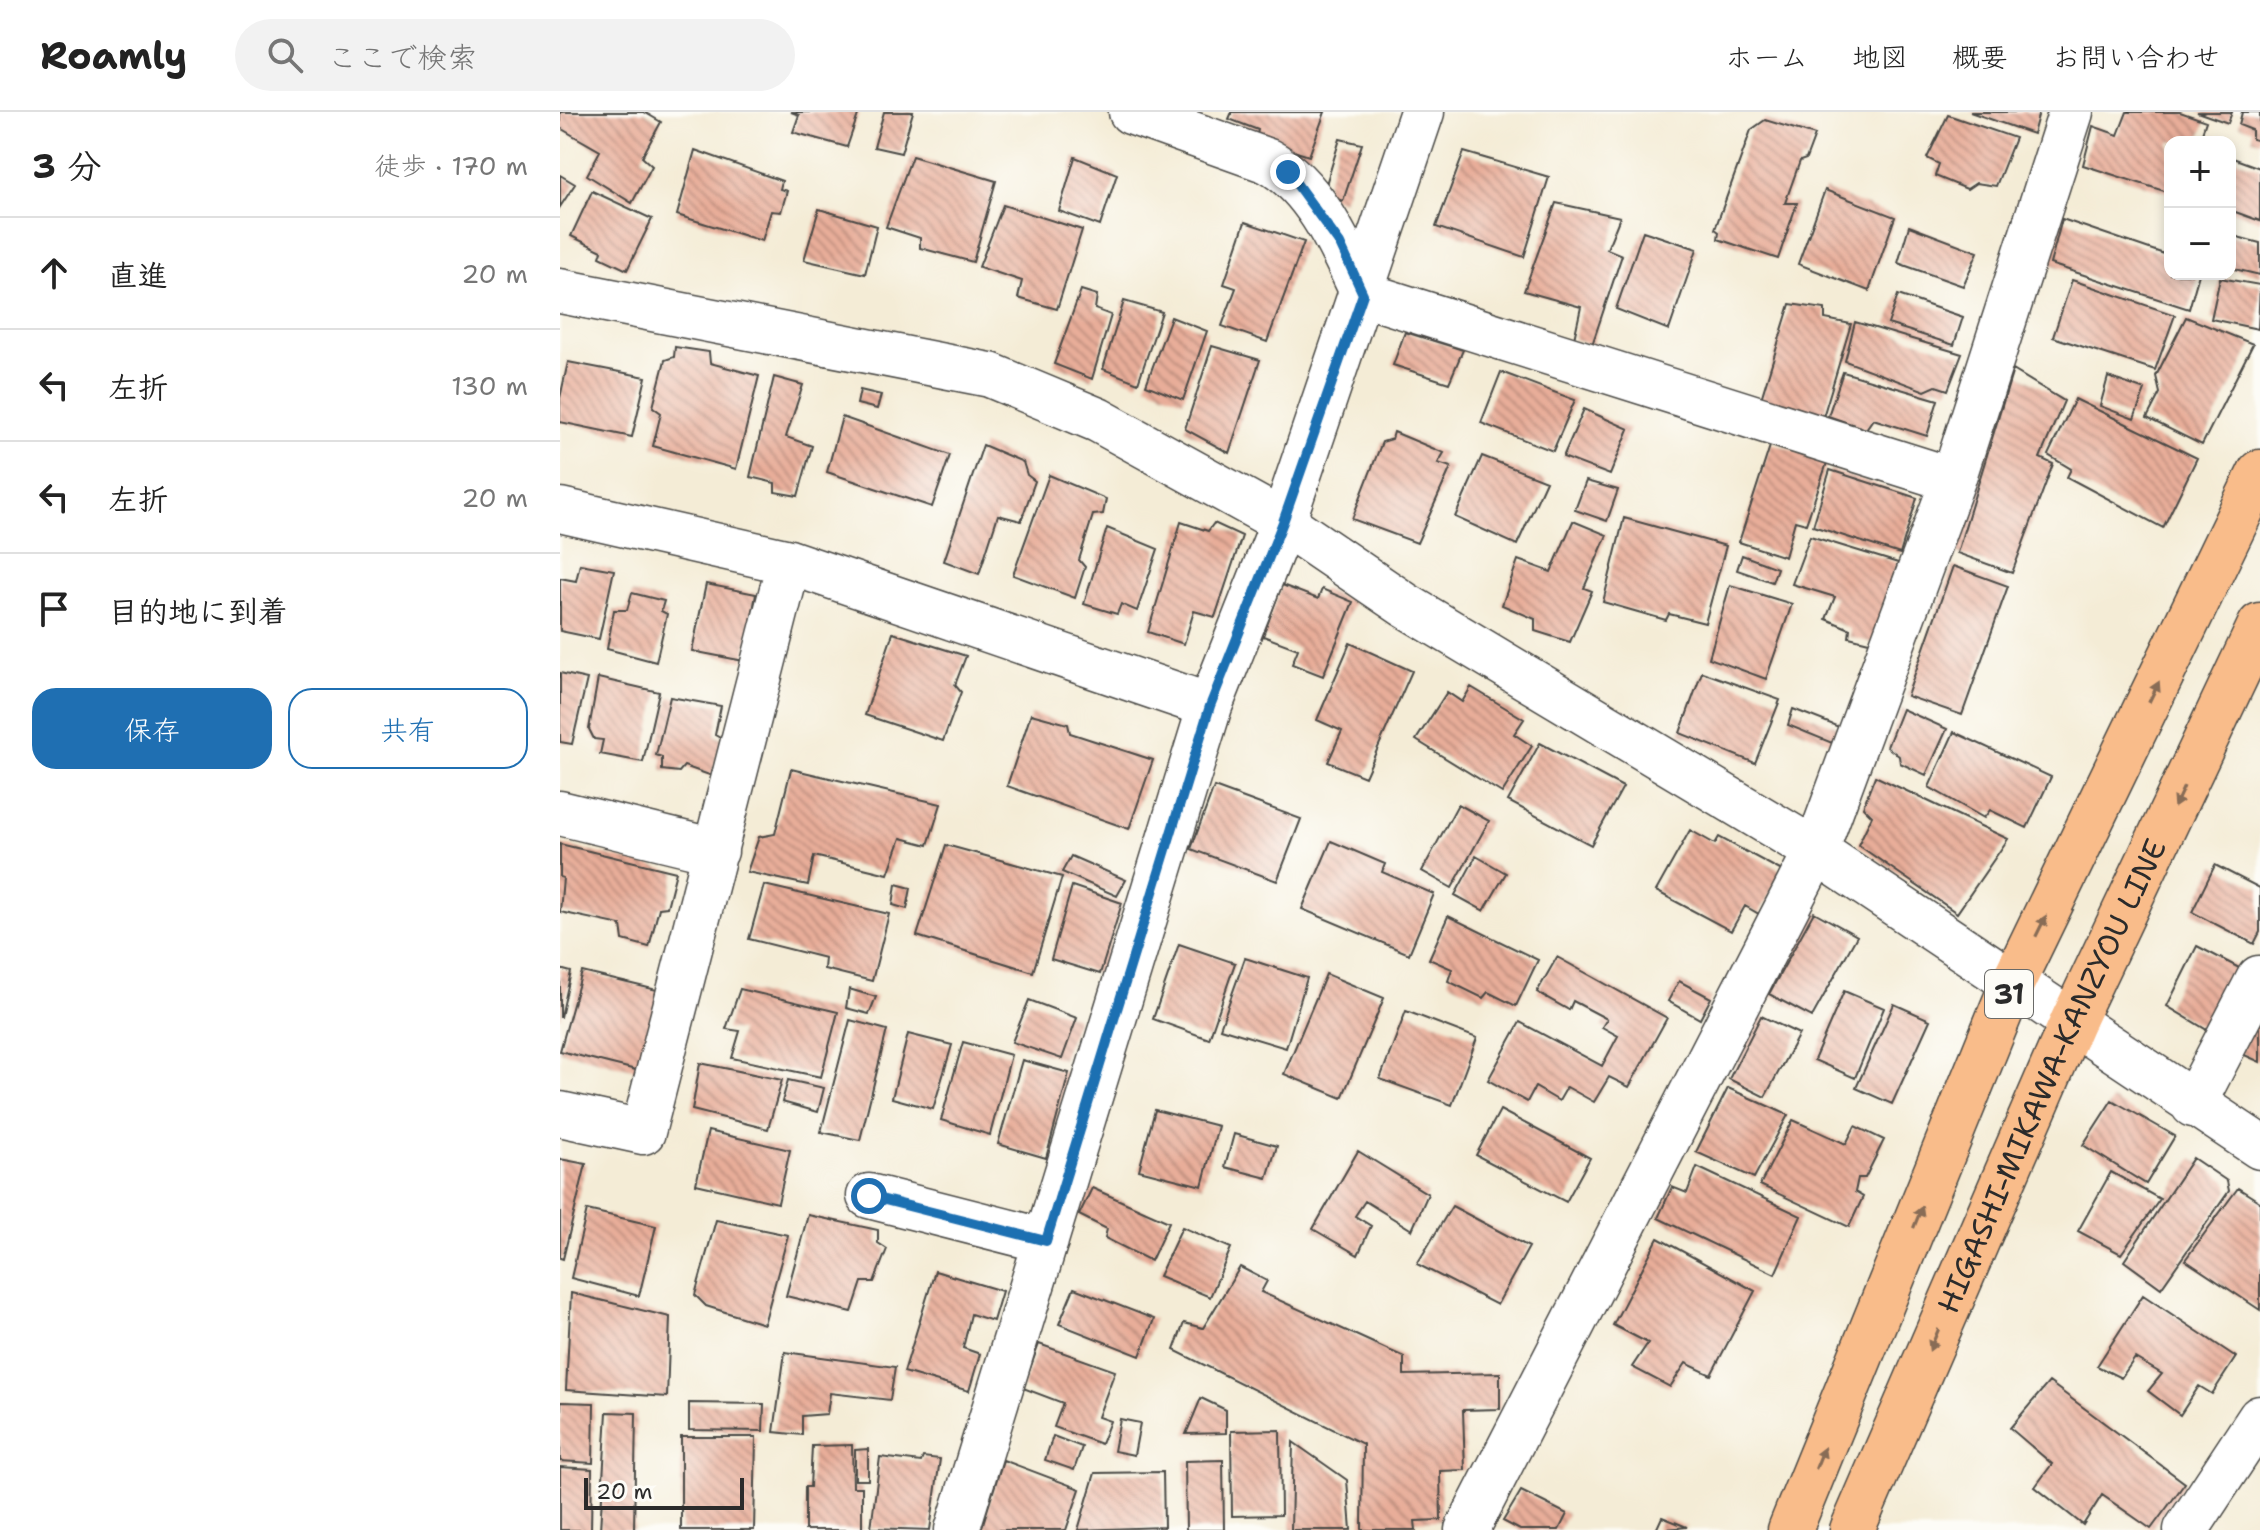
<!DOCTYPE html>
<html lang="ja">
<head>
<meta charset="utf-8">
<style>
  :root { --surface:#fff; --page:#f2f2f2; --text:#222; --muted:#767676; --line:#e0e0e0; --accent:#1f6fb2 }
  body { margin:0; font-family:"Shantell Sans","Klee One",sans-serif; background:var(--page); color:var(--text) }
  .controls { position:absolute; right:24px; top:24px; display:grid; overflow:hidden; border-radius:16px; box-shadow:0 4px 12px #0003 }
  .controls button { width:72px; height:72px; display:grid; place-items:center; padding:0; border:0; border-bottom:2px solid var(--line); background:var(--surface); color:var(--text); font:40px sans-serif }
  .scale { position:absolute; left:24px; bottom:20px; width:160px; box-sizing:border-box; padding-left:8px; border:4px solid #2b2b2b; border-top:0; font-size:22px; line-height:28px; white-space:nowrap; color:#2b2b2b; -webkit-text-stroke:6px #fdfcf7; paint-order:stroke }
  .stop { position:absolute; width:24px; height:24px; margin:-18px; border:6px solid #1f6fb2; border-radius:50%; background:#fff }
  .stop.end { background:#1f6fb2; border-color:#fff; box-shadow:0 2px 8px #0008 }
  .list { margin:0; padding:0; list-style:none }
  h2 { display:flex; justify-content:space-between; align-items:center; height:104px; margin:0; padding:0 32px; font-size:34px }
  h2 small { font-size:26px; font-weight:400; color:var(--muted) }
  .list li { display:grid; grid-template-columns:52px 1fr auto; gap:24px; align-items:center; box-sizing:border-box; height:112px; padding:0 32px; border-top:2px solid var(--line) }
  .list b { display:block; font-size:30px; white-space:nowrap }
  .list em { font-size:26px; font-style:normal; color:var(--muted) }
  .actions { display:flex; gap:16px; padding:24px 32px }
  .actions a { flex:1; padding:18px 0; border:2px solid var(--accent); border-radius:24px; text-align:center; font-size:28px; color:var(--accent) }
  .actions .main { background:var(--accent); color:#fff }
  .icon { flex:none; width:44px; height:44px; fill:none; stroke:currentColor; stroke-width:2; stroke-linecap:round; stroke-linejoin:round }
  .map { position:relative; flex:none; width:1700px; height:1418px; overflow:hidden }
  header { display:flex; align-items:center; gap:48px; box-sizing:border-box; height:112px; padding:0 40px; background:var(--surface); border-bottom:2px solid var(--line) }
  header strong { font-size:38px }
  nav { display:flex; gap:44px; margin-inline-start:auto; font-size:28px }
  .search { width:560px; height:72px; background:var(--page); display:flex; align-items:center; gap:20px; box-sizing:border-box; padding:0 28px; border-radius:44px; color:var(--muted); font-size:30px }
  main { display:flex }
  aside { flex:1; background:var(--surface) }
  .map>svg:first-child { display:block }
  .building { fill:url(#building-back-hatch) }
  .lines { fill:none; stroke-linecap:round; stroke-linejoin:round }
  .street-casing { stroke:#494845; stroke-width:47 }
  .primary-casing { stroke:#494845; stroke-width:47 }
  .street { stroke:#fff; stroke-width:44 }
  .primary { stroke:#f9bc8a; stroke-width:44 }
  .oneway { fill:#886c56 }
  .route { stroke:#1f6fb2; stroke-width:10 }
  .labels { text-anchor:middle; stroke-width:7; stroke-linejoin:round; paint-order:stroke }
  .shield { fill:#fdfcf7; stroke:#6a6a68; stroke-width:2 }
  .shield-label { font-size:28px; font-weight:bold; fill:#2b2b2b }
  .street-label { font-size:30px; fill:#2b2b2b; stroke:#fdfcf7 }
</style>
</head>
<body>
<header>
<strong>Roamly</strong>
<div class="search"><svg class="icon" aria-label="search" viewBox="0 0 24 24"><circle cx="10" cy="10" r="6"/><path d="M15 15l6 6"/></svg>ここで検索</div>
<nav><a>ホーム</a><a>地図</a><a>概要</a><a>お問い合わせ</a></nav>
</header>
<main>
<aside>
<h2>3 分<small>徒歩 · 170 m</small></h2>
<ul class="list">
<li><svg class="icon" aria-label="ahead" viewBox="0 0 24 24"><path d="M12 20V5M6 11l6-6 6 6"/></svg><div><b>直進</b></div><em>20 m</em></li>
<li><svg class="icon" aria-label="left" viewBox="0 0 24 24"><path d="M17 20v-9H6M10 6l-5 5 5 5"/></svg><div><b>左折</b></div><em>130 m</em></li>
<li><svg class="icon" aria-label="left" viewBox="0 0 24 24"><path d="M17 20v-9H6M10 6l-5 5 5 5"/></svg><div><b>左折</b></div><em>20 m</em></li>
<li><svg class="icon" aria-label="arrive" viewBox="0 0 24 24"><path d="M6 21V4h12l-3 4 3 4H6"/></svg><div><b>目的地に到着</b></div></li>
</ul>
<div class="actions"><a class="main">保存</a><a>共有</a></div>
</aside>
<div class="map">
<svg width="1700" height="1418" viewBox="0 0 1700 1418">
  <defs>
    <pattern id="building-back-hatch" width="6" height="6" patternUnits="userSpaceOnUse" patternTransform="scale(2)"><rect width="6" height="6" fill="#e8ad99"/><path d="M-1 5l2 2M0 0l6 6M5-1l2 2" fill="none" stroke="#bc8d7d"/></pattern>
  </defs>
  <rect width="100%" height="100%" fill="#fdfcf7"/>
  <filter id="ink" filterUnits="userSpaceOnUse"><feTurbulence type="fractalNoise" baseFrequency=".0125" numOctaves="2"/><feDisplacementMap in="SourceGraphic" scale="16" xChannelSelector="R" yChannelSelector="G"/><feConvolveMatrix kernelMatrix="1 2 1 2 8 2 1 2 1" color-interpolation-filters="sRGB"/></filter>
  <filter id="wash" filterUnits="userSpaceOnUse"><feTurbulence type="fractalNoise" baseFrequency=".006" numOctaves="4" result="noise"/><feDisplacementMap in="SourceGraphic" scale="32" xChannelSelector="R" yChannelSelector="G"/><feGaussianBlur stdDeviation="1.8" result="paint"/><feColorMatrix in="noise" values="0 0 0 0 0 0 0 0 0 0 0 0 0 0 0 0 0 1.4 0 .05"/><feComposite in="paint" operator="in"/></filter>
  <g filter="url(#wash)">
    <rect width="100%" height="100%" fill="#f4ecd6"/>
    <g id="blocks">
      <path class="building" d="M0 0H84L101 10 82 45 92 54 72 91 27 63 40 39 0 16Z
        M231 0H299L287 35 233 20 239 3Z
        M324 0H353L341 41 314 35Z
        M672 0H765L749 44 696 27 698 18 669 7Z
        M1410 0H1479L1473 22Z
        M1567 0H1620L1646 9 1639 30H1610V81L1523 53 1533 14 1558 23Z
        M1637 0H1672L1668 11Z
        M1682 0H1700V29L1692 27V18L1679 13Z
        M1388 3 1455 26 1436 74 1416 71 1407 77 1375 64 1379 52 1367 46Z
        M1205 8 1255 23 1246 47 1240 49 1225 91H1237L1218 147 1158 127 1159 120 1155 117 1191 18Z
        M780 27 802 32 783 89 763 82Z
        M135 38 222 69 220 77 227 79 221 100 211 99 202 129 117 103Z
        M904 40 989 65 964 145 876 115Z
        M352 44 436 69 413 150 360 136V126L326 115Z
        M515 45 557 62 540 114 499 99Z
        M1670 45 1700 56V109L1670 98Z
        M0 63 15 72 0 95Z
        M1265 78 1335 105 1309 179 1238 152Z
        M32 79 92 107 67 158 40 145 42 139 11 124Z
        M996 91 1060 105 1047 137 1062 143 1032 233 1014 227 1021 195 964 179Z
        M443 93 522 118 497 197 458 186 462 169 419 155Z
        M259 97 317 114 305 162 244 148Z
        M1502 107 1610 144V162H1639L1629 197 1490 152Z
        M685 110 744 130 707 230 662 214 676 176 664 172Z
        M1349 114 1418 140 1403 174 1338 151Z
        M1083 119 1137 137 1109 218 1056 197Z
        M1670 123 1700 131V163L1670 156Z
        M1660 166 1700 173 1698 217 1651 207Z
        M1512 168 1615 203 1595 258 1493 225Z
        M521 178 537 183 535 197 551 203 532 267 494 252Z
        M1338 183 1403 205 1394 233 1328 212Z
        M564 189 602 200 578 271 543 257Z
        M1230 192 1265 197V207L1291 212 1263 305 1201 287Z
        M611 205 647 219 623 288 586 273Z
        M1626 205 1693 232 1642 333 1587 306 1600 281 1596 264Z
        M1295 210 1402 242 1388 278 1376 274 1365 279 1285 249Z
        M845 220 903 238 889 271 833 253Z
        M652 234 700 248 669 341 625 317Z
        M115 235 149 240 150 251 199 264 176 357 93 334 101 301 93 295 105 248 114 245Z
        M8 250 86 265 72 325 0 310V286Z
        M1453 258 1504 289 1480 346 1493 352 1452 461 1397 441Z
        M941 260 1015 288 993 339 921 311Z
        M1283 260 1378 288 1367 324 1313 307 1306 317 1268 304Z
        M214 265 243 273 226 325 252 334 238 384 215 380V371L190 365Z
        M1548 265 1585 278 1574 307 1540 294Z
        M300 278 321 283 317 297 297 292Z
        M1515 287 1637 346 1603 416 1507 365 1511 357 1488 343Z
        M1024 297 1069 317 1050 363 1003 345Z
        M282 305 390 343 372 395 267 360Z
        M834 320 884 341 878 351 891 355 857 431 792 407 822 330 832 327Z
        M1211 331 1268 348 1246 412 1235 409 1225 445 1179 430Z
        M423 333 463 350 467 363 475 369 461 409 438 403 419 462 384 449Z
        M922 344 986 369 957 433 895 405Z
        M1270 358 1357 386 1340 442 1253 414Z
        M489 363 546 387 543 402 533 403 519 448 525 455 515 486 453 463Z
        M1026 369 1058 378 1047 409 1015 398Z
        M1064 406 1166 434 1145 511 1109 502 1106 508 1043 490Z
        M1013 409 1047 423 1024 476 1032 479 1010 530 975 519V507L942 493 958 448 991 460Z
        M621 410 648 419 654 411 682 424 655 505 634 499 624 532 588 520Z
        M547 416 598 437 577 499 561 492 557 502 524 492Z
        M1250 424 1338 451 1313 531 1289 525 1290 517 1266 507 1275 485 1232 472Z
        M1182 443 1217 456 1212 470 1177 458Z
        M20 452 54 458 39 527 0 519V466L16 469Z
        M1393 454 1448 474 1402 603 1347 584Z
        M146 472 196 482 184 549 132 539Z
        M722 473 758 487 762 477 793 490 763 564 732 552 738 537 703 524Z
        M1170 473 1232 492 1206 567 1149 546Z
        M72 481 104 489 101 499 107 502 96 550 47 537 54 498H67Z
        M333 521 406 544 395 573 401 580 383 629 305 603Z
        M790 531 852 559 805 665 768 650 782 619 757 608Z
        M1142 560 1220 588 1195 651 1120 621Z
        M0 561 27 567 12 632 0 630Z
        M38 566 99 580 83 650 40 642 43 628 34 627 29 617Z
        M911 575 964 607 954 622 972 634 942 681 856 628 887 580 902 590Z
        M110 585 161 594 155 623 162 627 152 664 124 654 119 660 102 658V645L96 643Z
        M1233 597 1279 615 1272 631 1228 613Z
        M1342 597 1387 617 1366 663 1340 651 1339 644 1327 635Z
        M471 602 508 612 510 621 593 648 569 717 447 674Z
        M1394 620 1491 665 1467 716 1430 698 1424 706 1369 675Z
        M980 631 1063 675 1031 733 948 689Z
        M231 657 381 692 368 733 341 726 328 762 254 744 248 773 187 760 199 725 215 722Z
        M1315 664 1448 727 1397 801 1298 733 1312 704 1303 695Z
        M654 675 741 707 717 769 631 737Z
        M898 692 929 709 892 776 862 759Z
        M1130 718 1155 732 1159 725 1222 759 1199 802 1185 794 1171 819 1096 779Z
        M771 729 825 752 822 760 874 782 849 842 742 797Z
        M0 732 116 760 107 795 99 796 89 835 63 828 61 813 0 800 3 766 0 765Z
        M386 733 502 765 473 860 357 824Z
        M511 744 566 768 557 784 502 760Z
        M916 744 946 761 924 799 895 783Z
        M1655 753 1700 776V820L1694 832 1632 800Z
        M336 772 351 776 347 797 333 793Z
        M204 773 329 802 312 869 264 857 265 846 189 827Z
        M512 774 562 791 540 862 491 847Z
        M1254 800 1297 824 1252 905 1209 882Z
        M888 804 978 848 956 894 928 880 923 886 888 869 892 857 869 847Z
        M619 832 675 851 649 927 593 907Z
        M1637 834 1683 858 1652 921 1607 894Z
        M997 845 1107 906 1069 975 1049 965 1034 990 1007 975 999 989 975 975 967 990 928 968 960 910 1042 954 1058 924 1042 915 1047 907 1013 889 1009 898 977 880Z
        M685 846 747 866 726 936 660 916Z
        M0 857 11 860 1 905H0Z
        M22 860 101 879 80 959 0 939Z
        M766 862 824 886 782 986 724 962Z
        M1119 869 1151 886 1140 907 1108 889Z
        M180 877 278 900 261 965 172 946 180 919 166 917Z
        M289 877 316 885 309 902 286 896Z
        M1284 879 1324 896 1295 966 1254 948Z
        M469 888 517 906 502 947 452 930Z
        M1334 892 1370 908 1332 992 1296 976Z
        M846 899 917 926 892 993 820 967Z
        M1700 901V950L1680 941Z
        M1201 904 1239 922 1205 985 1169 967Z
        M290 908 327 918 300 1028 261 1020Z
        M348 922 392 933 373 997 332 986Z
        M403 930 451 943 430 1023 381 1008Z
        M462 948 509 961 486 1046 438 1032Z
        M140 951 222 968 208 1017 132 998Z
        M228 968 264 976 258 1000 222 990Z
        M1168 976 1228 1003 1194 1066 1136 1040Z
        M1552 988 1615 1024 1586 1072 1523 1033Z
        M595 998 658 1014 642 1074 579 1058Z
        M940 998 1030 1046 1006 1090 916 1043Z
        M1233 1008 1286 1032 1295 1014 1324 1028 1305 1066H1298L1295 1080 1303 1085 1289 1115 1200 1073Z
        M148 1019 230 1038 218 1091 136 1072Z
        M674 1022 717 1034 707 1066 665 1055Z
        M798 1039 868 1082 852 1118 805 1089 795 1104 811 1114 798 1143 753 1117Z
        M1633 1046 1667 1069 1669 1079 1601 1176 1564 1149Z
        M0 1047 26 1052 3 1147 0 1146Z
        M1137 1055 1241 1104 1215 1162 1098 1106 1112 1075 1127 1081Z
        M1551 1060 1600 1087 1561 1142 1518 1119Z
        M532 1076 609 1110 591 1149 545 1126 547 1117 519 1103Z
        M1678 1076 1700 1090V1198L1625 1148Z
        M892 1094 969 1135 937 1193 857 1152Z
        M27 1098 96 1114 79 1184 11 1166Z
        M248 1103 318 1118V1131L327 1137 314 1170H302L292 1200 226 1184Z
        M156 1108 228 1123 204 1212 146 1194 135 1183Z
        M622 1115 671 1136 650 1185 599 1164Z
        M1098 1126 1195 1179 1151 1263 1126 1251 1110 1275 1072 1255 1088 1231 1053 1213Z
        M680 1155 707 1169 701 1180 844 1245V1263L940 1261V1297L903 1298 905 1358 880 1359 881 1408 855 1409 856 1418H802L803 1332 614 1238 624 1211 643 1216Z
        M375 1159 442 1179 433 1209 411 1202 403 1236 420 1242 409 1279 344 1260Z
        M514 1176 594 1207 580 1244 499 1212Z
        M11 1181 110 1205 107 1285 6 1278Z
        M1583 1183 1676 1245 1652 1282 1639 1274 1620 1303 1588 1279 1602 1262 1575 1246 1561 1266 1537 1254Z
        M479 1232 555 1259 538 1305 550 1309 541 1332 494 1315 503 1291 463 1276Z
        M225 1240 335 1255 330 1288 270 1281 267 1302 242 1304V1323L214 1320Z
        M1489 1270 1625 1371 1591 1417 1542 1383 1523 1413 1475 1375 1492 1352 1450 1316Z
        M641 1286 666 1298V1321L626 1322Z
        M1 1290 34 1291 33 1351 0 1349Z
        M129 1291 204 1292 203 1319 129 1318Z
        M47 1300 76 1301 74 1418H40Z
        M560 1307 580 1311 574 1343 554 1339Z
        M720 1318 721 1403 672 1404 671 1319Z
        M493 1324 522 1335 514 1358 485 1348Z
        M121 1325H196L194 1418H121Z
        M733 1330 787 1368 791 1418H731Z
        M292 1333 293 1375H302V1418H245V1375H250L252 1334Z
        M308 1337V1368H295V1338Z
        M320 1345 361 1350 363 1345 380 1347 370 1418 311 1416Z
        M443 1348 520 1377 506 1418H421Z
        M663 1348 664 1418H626L625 1349Z
        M0 1355 32 1357 31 1418H0Z
        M603 1360 604 1415 518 1418 535 1361Z
        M961 1379 1007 1402 999 1418H960L943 1409Z
        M1102 1405 1127 1415 1096 1418Z"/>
    </g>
  </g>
  <g filter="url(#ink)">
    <use href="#blocks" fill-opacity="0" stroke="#494845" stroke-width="2"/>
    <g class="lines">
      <defs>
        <path id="street" d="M571 0 708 49C755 74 781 135 803 182L1393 368
          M0 179 430 263 538 308 723 410 845 493 1256 739 1700 1035
          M0 398 229 450 650 594
          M0 701 156 739
          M1633 993 1699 866
          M0 1002 83 1020 229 450
          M309 1084 486 1129
          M397 1418 650 594 723 410 862 0
          M907 1418 1256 739 1393 368 1511 0
          M1626 1418 1700 1306"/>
        <g id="primary">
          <path d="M1230 1418 1453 870 1700 360"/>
          <path id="s1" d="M1292 1418 1512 910 1700 513"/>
        </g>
      </defs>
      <use href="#street" class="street-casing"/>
      <use href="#primary" class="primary-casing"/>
      <use href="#street" class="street"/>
      <use href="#primary" class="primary"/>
    </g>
    <defs><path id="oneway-solid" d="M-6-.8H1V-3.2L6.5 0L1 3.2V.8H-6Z" transform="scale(2)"/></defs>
    <g class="oneway">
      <use href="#oneway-solid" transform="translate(1594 580) rotate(-64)"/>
      <use href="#oneway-solid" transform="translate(1619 685) rotate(115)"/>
      <use href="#oneway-solid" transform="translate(1481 814) rotate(-64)"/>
      <use href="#oneway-solid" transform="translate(1358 1105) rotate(-68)"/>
      <use href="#oneway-solid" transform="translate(1374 1228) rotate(113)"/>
      <use href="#oneway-solid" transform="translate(1260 1346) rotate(-68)"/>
    </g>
  </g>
  <g class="lines" filter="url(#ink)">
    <path class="route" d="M309 1084 486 1129 650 594 723 410 803 182 780 132 728 60"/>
  </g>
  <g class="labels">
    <rect class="shield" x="1425" y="858" width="48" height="48" rx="6"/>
    <g class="shield-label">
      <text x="1449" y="892">31</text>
    </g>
    <g class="street-label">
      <text dy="10" stroke="none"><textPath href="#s1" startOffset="496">HIGASHI-MIKAWA-KANZYOU LINE</textPath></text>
    </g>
  </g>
</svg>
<div class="controls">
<button>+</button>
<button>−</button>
</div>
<div class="scale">20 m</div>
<div class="stop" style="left:309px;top:1084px"></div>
<div class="stop end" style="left:728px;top:60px"></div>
</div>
</main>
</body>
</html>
